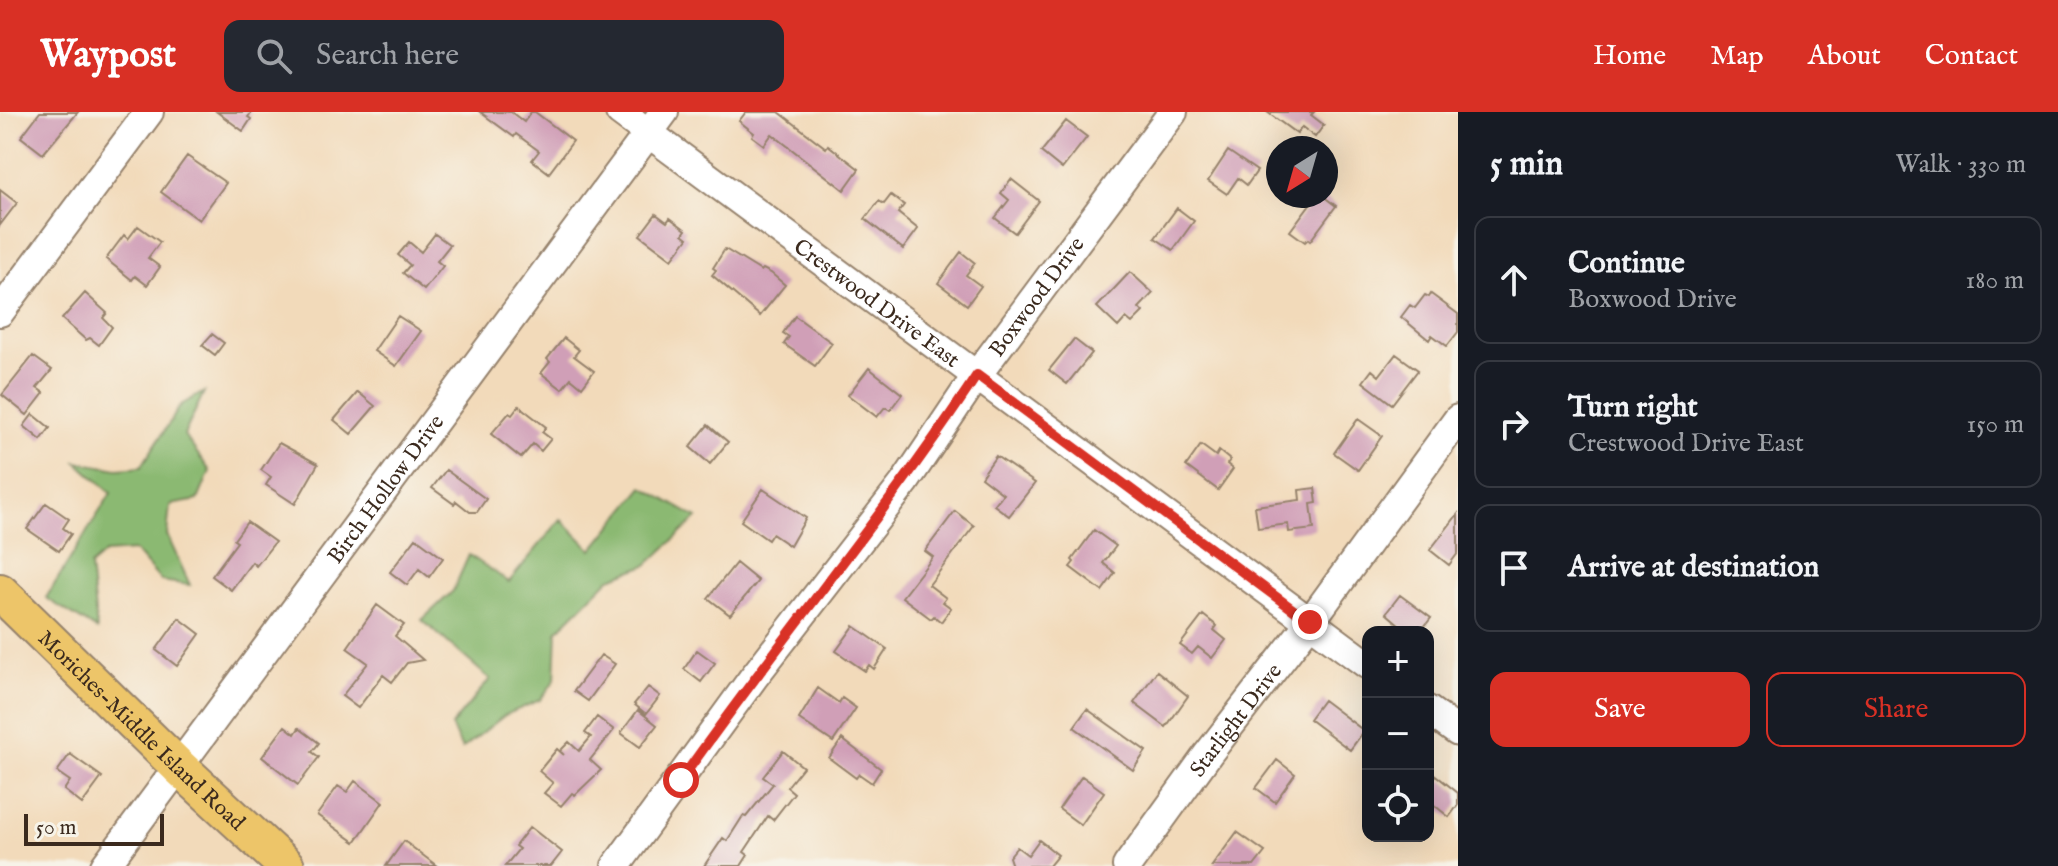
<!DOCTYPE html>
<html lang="en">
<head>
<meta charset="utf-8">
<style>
  :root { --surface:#171b24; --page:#242831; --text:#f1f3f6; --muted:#9ea1a6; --line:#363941; --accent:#d93025 }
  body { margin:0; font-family:"IM FELL English",serif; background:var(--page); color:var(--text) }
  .controls { position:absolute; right:24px; bottom:24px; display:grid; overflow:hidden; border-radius:16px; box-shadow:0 8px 32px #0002 }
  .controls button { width:72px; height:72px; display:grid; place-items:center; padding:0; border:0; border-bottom:2px solid var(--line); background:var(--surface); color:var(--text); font:40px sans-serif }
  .compass { position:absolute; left:1266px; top:24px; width:72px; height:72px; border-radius:50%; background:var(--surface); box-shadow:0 8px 32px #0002; rotate:217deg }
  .scale { position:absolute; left:24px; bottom:20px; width:140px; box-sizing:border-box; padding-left:8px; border:4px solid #3b2a1e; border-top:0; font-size:22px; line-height:28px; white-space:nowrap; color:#3b2a1e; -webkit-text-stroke:6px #f7f3e8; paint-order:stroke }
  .stop { position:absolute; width:24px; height:24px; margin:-18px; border:6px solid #d93025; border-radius:50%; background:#fff }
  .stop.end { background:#d93025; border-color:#fff; box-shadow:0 2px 8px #0008 }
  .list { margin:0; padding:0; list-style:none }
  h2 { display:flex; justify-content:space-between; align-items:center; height:104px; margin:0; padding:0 32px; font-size:34px }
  h2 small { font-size:26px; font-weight:400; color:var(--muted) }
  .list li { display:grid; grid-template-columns:52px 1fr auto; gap:24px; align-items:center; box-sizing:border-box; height:128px; margin:0 16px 16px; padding:0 16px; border:2px solid var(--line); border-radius:16px }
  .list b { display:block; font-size:30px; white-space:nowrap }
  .list p { margin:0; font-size:26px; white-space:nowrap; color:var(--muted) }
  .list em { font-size:26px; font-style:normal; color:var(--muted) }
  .actions { display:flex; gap:16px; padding:24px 32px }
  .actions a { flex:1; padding:18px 0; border:2px solid var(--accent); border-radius:16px; text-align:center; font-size:28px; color:var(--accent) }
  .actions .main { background:var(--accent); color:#fff }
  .icon { flex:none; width:44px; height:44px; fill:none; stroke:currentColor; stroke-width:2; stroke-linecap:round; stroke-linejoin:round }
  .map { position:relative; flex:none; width:1458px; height:754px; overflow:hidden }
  header { display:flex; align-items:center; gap:48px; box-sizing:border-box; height:112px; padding:0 40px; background:var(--accent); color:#fff }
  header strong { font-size:38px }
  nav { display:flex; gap:44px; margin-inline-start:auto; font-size:28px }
  .search { width:560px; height:72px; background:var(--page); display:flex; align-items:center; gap:20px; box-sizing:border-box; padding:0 28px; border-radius:16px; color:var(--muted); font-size:30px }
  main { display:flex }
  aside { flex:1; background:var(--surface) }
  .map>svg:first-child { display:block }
  .forest { fill:#8bb972; stroke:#637248; stroke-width:2 }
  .building { fill:#d09fb7 }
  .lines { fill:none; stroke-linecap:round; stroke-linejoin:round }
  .minor-casing { stroke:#96826c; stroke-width:32 }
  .major-casing { stroke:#96826c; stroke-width:40 }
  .minor { stroke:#fff; stroke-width:28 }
  .major { stroke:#edc569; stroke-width:36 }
  .route { stroke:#d93025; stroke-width:10 }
  .labels { text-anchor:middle; stroke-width:6; stroke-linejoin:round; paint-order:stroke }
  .street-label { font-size:22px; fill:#3b2a1e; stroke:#f7f3e8 }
</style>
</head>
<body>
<header>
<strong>Waypost</strong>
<div class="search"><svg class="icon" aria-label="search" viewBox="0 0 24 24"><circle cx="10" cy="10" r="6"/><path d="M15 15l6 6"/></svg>Search here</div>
<nav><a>Home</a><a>Map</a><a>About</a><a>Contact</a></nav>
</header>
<main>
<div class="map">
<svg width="1458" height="754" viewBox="0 0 1458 754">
  <rect width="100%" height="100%" fill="#f7f3e8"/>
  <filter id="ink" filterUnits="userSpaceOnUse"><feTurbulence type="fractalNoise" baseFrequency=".0125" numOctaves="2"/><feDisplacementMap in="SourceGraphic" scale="16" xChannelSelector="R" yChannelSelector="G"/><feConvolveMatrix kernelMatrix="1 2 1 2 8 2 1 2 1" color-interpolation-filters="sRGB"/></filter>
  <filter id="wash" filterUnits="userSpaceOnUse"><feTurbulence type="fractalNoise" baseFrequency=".006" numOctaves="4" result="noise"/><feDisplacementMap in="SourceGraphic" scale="32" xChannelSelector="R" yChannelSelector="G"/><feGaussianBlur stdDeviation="1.8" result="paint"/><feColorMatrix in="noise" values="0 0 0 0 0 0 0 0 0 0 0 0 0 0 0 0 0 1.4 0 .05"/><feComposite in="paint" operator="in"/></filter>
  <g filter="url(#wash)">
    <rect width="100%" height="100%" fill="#f2daba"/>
    <path class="forest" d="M204 280 184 323 210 359 198 388 170 393 167 423 190 473 161 469 135 439 105 441 90 454 97 518 46 486 111 381 77 350 118 357 141 355 181 293Z
      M643 375 697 406 647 453 610 466 557 519 555 568 540 588 505 603 462 637 451 614 490 567 422 508 453 479 469 443 509 470 561 407 592 438Z"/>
    <g id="blocks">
      <path class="building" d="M40 0H78L43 42 21 25Z
        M217 0H252L248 5 251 7 243 19Z
        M480 0H511L524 10 531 0H535L573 29 549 61 532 48 539 39 516 22 514 25Z
        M746 0H779L826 36 828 33 859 57 844 78 772 22 764 33 752 24 754 21 739 9Z
        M1267 0H1314L1311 3 1324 13 1315 25 1302 15 1297 22Z
        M1066 9 1087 25 1062 57 1041 40Z
        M1228 39 1257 59 1247 73 1238 66 1227 82 1208 69Z
        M187 44 226 71 199 108 161 80Z
        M1011 67 1039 89 1015 121 995 106 1009 88 1001 81Z
        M0 78 17 91 0 113Z
        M891 83 904 93 898 101 918 117 903 137 865 107 879 89 884 92Z
        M1316 84H1323L1336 94 1310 129 1308 127 1305 130 1290 119Z
        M1177 96 1194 109 1173 138 1155 126Z
        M656 102 667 110 670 106 686 118 683 122 688 126 672 147 640 123Z
        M138 114 160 130 148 146 160 155 147 173 135 164 132 168 106 147 124 123 128 127Z
        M435 122 450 133 437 149 443 154 424 178 403 161 410 153 398 143 409 130 421 140Z
        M725 137 761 159 763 157 771 161 785 173 760 204 712 163 716 158 713 156Z
        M961 140 975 151 966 163 981 174 967 193 938 171Z
        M1130 160 1153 181 1139 196 1143 200 1132 211 1126 206 1118 215 1097 195Z
        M85 181 107 201 103 206 112 215 99 233 90 226 86 228 62 207Z
        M1431 182 1458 202V220L1447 234 1432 223 1429 228 1401 205 1410 193 1415 196 1425 183 1429 185Z
        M398 204 421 219 396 254 374 239Z
        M795 204 832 231 815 254 784 232 789 225 783 221Z
        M212 222 224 231 215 243 202 233Z
        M564 226 579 238 574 244 594 259 582 275 571 266 562 277 541 261 550 250 547 247Z
        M1074 227 1092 241 1067 272 1049 258Z
        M1396 242 1418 258 1392 292 1363 270 1372 258 1379 264Z
        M33 244 52 258 37 276 44 281 27 303 2 283Z
        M869 256 902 282 890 298 885 295 877 305 848 283Z
        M358 280 375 294 351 322 334 308Z
        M519 294 546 315 542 320 551 327 541 339 533 332 521 346 491 322 509 301 512 303Z
        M33 302 50 316 41 328 24 314Z
        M1358 307 1382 324 1358 358 1334 341Z
        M708 313 728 330 710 352 690 335Z
        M279 331 318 352 295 392 266 373 271 365 261 358Z
        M1201 333 1216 344 1219 339 1230 348 1227 352 1233 357 1218 378 1186 354Z
        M996 344 1035 371 1009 404 994 393 1003 382 981 365Z
        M446 358 486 387 477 400H470L456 389 454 392 432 376Z
        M1315 376 1317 391 1311 392 1314 417 1289 420 1288 412 1258 416 1255 394 1300 388 1299 378Z
        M763 377 806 406 790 434 772 422 768 428 741 409Z
        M46 391 69 407 63 416 71 422 59 439 27 417Z
        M955 399 974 414 929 473 946 486 943 490 951 496 941 510 934 504 931 507 902 485 933 445 925 439Z
        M1458 402V441L1449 453 1430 438Z
        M247 410 275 430 256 454 252 450 231 478 212 464 237 430 234 428Z
        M1094 418 1116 434 1103 451 1115 461 1102 479 1070 455 1074 450 1072 448Z
        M416 426 443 446 429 465 419 457 407 473 390 460Z
        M736 451 758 469 730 503 708 486Z
        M1400 483 1431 506 1420 520H1408L1386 501Z
        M377 493 404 513 395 524 423 548 407 551 392 570 383 563 358 596 342 584 368 551 347 536Z
        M1203 503 1217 514 1214 518 1226 528 1212 546 1198 535 1192 542 1180 533Z
        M179 506 200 522 177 554 156 538Z
        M854 514 887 537 874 557 869 553 865 559 836 539Z
        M697 538 715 551 701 570 684 557Z
        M601 543 615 552 588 589 574 579Z
        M1157 559 1188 584 1166 615 1134 591Z
        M648 575 660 584 646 602 634 592Z
        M818 576 839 591 842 586 856 596 833 630 799 607Z
        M1323 588 1364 619 1350 638 1309 607Z
        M1087 597 1146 639 1133 658 1074 615Z
        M638 598 657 613 640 635 621 621Z
        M597 605 614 618 590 648 601 658 575 683 572 681 561 694 544 681 553 671 539 659 557 637 564 643 560 639 569 630 579 639 591 625 585 621Z
        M285 614 295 622 299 616 319 631 312 640 319 645 298 673 262 645Z
        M842 627 881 657 872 671 859 662 856 666 829 646Z
        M783 639 803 655 787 675 794 681 773 708 768 704 744 740 748 743 741 754H704L723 726 727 729 743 704 746 705 773 672 763 665Z
        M70 642 102 665 82 692 64 678 70 669 57 660Z
        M1277 648 1295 662 1275 690 1256 676Z
        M1428 657 1458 681V693L1449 705 1428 688Z
        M1082 664 1104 680 1081 713 1059 697Z
        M355 669 383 690 355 730 317 703 338 674 347 680Z
        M530 715 562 740 551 754H505L519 737 515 734Z
        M1237 720 1265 740 1254 754H1212Z
        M1039 728 1058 743 1049 754H1012L1009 745 1017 735 1028 743Z
        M404 729 437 754H386Z"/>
    </g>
  </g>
  <g filter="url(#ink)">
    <use href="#blocks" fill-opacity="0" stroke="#96826c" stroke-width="2"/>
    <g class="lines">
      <defs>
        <g id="minor">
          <path id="s1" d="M620 0 1368 553"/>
          <path d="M0 200 149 0"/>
          <path d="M1428 598 1458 620"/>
          <path id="s2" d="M105 754 664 0"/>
          <path id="s3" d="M616 754 753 566 905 370 977 263 1173 0"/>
          <path id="s4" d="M1127 754 1208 642 1310 510 1458 307"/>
        </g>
        <g id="major">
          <path id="s5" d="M0 480 178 654 286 754"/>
        </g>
      </defs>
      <use href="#minor" class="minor-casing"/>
      <use href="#major" class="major-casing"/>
      <use href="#minor" class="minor"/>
      <use href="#major" class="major"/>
    </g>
  </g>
  <g class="lines" filter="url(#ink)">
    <path class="route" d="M681 668C777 531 885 403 977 263L1310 510"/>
  </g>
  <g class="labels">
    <g class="street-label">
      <text dy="8" stroke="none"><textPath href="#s3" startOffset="708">Boxwood Drive</textPath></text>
      <text dy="8" stroke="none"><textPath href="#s1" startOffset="320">Crestwood Drive East</textPath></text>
      <text dy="8" stroke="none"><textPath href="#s2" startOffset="470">Birch Hollow Drive</textPath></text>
      <text dy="8" stroke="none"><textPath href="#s4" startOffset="182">Starlight Drive</textPath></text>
      <text dy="8" stroke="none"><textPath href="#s5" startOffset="198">Moriches-Middle Island Road</textPath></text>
    </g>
  </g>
</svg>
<div class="controls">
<button>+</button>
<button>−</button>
<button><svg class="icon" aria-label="locate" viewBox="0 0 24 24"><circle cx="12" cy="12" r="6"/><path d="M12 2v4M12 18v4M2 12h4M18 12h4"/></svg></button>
</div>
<svg class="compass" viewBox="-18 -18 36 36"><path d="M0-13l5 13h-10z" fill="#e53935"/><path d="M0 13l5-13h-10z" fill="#9ea1a6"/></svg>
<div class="scale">50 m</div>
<div class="stop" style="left:681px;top:668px"></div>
<div class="stop end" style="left:1310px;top:510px"></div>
</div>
<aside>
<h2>5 min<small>Walk · 330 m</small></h2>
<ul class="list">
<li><svg class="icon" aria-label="ahead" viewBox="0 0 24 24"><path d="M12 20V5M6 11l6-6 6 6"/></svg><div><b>Continue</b><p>Boxwood Drive</p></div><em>180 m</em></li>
<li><svg class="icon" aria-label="right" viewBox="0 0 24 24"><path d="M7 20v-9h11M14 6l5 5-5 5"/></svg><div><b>Turn right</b><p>Crestwood Drive East</p></div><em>150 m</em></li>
<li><svg class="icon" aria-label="arrive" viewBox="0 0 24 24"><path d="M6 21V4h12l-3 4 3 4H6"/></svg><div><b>Arrive at destination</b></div></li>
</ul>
<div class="actions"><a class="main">Save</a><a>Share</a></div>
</aside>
</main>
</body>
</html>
